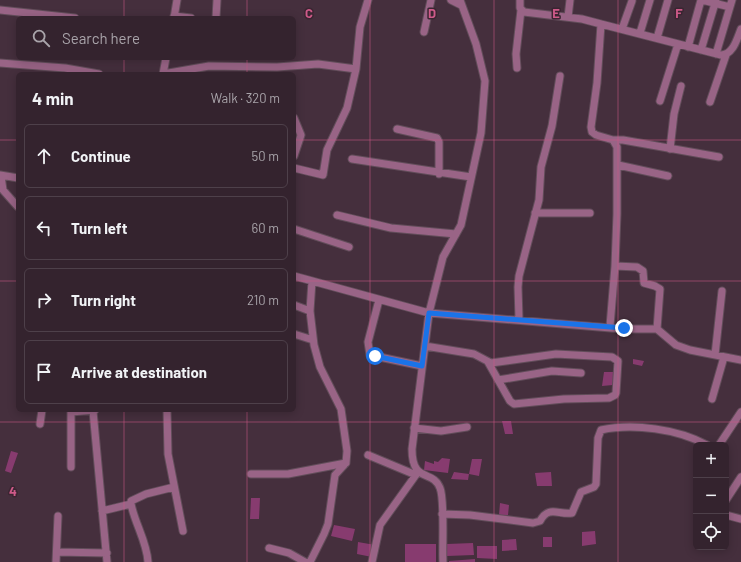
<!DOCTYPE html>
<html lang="en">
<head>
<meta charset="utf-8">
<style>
  :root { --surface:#34232e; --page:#3f2f3a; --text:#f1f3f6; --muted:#a9a4aa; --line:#4e404a }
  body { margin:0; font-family:Barlow,sans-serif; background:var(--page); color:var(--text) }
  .controls { position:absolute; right:12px; bottom:12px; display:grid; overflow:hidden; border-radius:6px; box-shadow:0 2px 10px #0003 }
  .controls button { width:36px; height:36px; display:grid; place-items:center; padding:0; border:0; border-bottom:1px solid var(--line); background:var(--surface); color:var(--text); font:20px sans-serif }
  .stop { position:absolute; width:12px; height:12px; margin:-9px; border:3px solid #1a73e8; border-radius:50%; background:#fff }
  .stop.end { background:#1a73e8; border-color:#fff; box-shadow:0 1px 4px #0008 }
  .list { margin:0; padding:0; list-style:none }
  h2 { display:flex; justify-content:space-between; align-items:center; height:52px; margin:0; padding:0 16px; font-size:17px }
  h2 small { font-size:13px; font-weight:400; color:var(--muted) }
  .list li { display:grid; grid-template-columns:26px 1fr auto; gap:12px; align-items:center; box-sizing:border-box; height:64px; margin:0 8px 8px; padding:0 8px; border:1px solid var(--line); border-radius:6px }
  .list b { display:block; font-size:15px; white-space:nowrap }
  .list em { font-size:13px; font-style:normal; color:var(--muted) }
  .icon { flex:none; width:22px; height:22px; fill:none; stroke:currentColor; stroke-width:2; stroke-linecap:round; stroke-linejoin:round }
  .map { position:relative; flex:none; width:741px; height:562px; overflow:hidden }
  .search { position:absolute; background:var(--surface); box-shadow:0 2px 10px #0003; left:16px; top:16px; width:280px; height:44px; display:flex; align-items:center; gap:10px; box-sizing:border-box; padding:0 14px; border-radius:6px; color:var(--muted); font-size:15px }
  .panel { position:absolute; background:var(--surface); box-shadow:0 2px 10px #0003; left:16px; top:72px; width:280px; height:340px; border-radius:6px }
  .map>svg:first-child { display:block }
  .building { fill:#873b6f }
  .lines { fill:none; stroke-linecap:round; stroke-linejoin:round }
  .minor-casing { stroke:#624d5a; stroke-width:9 }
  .minor { stroke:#996486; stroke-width:7 }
  .route { stroke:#1a73e8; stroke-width:5 }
  .grid { fill:none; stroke:#ce5a89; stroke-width:1; stroke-opacity:0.55 }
  .grid-label { font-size:13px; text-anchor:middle; font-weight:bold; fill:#ce5a89; stroke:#3b2532; stroke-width:3; stroke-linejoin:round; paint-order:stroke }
</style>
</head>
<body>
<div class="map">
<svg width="741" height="562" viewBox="0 0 741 562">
  <rect width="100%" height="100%" fill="#452f3d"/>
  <path class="building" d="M633 359 644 361 642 366 633 364Z
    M604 372H614L613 385 602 386Z
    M502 421H511L513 434H505Z
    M11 451 18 453 11 473 5 471Z
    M442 458 450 459 448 473 424 470 425 461 434 464V461L438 462Z
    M472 459H482L479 476 469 474Z
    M454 472 469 474 468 480 451 479Z
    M551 472 552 486H537L535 473Z
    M251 498H260L259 519H250Z
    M500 503 509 505 508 515H499Z
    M334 525 355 529 352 541 331 536Z
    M595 531 596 544 582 546V532Z
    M543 537H552V547H543Z
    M516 539 517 550 502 551V540Z
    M358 542 375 545 372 557 357 554Z
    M473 543 474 555 447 556V544Z
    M405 544H436V562H405Z
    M477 546H497V559L477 558Z
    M475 559V562H449V561Z"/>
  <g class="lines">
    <defs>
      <path id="minor" d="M451 0 461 5
        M520 0V8L524 12 582 19 601 24 597 83 591 127 592 132 596 135 613 140 617 147V214L615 266
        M702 0 730 7
        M0 10 75 18
        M174 16 191 18
        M568 17 570 0
        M174 18 177 0
        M216 18 217 0
        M601 24 721 55C733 55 737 39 741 29
        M622 29 632 1
        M424 32 431 0
        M640 33 650 0
        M657 38 668 0
        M688 47 701 0
        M701 50 716 0
        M716 54 732 0
        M0 63 65 68 99 74
        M517 68 516 54 521 10
        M163 74 209 66 277 67 318 64 356 69
        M163 74 166 58
        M660 101 678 44
        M710 102 726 55
        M294 118 301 135 294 156
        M397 129 437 138 439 142V174
        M613 140H623L719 157
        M670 149 674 114 681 86
        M352 159 471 177
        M618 165 668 176
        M294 168 323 175 327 150 347 108 356 69 360 27 368 0
        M0 175 18 178
        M1 176 3 190 18 207
        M535 213H590
        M337 215 391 228 456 234
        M294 229 349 247
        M294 276 429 313 623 329H657L676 345 690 350 741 360
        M379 300 368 342 370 355 422 366
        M294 305 310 311
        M519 319 518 287 519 276 539 200 541 167 552 126 560 76
        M610 326 615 266 637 267 643 271 644 283 655 286 660 289 657 329
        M294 334 313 340
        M425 346 474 354 491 363 556 354 612 357 618 361 616 393 615 395 609 398 564 399 514 404 510 401 488 362
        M715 355 722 291
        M498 380 552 371 581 373
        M712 399 724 357
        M71 410V467
        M167 410 168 454 183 531
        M93 411 107 562
        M71 412 95 410
        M40 424 42 410
        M414 428 441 431 467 427
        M719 445 741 412
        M368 455 416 475
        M251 474H288L346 463
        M726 500 741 477
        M131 504C135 524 147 542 148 562
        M102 511 131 504V501L146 494 174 487
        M442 514 470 515 533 523 540 521C549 505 558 515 572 513L581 492 594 487 596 484 598 438 601 430C633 423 678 429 707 445
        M726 515 741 519
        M269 548 289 553 305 562
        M57 552 107 553
        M56 562 58 516
        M310 562 324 534 328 524 335 475 346 463 347 451 341 409 320 367 314 345 310 311 312 281
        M372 562 380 525 418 472
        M443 562C442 546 445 500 440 488 433 469 412 484 412 449L429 313 443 257 461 225 481 133 485 81 476 44 460 0"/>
    </defs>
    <use href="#minor" class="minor-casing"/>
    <use href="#minor" class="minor"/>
  </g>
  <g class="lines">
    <path class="route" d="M375 356 422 366 429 313 624 328"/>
  </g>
  <path class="grid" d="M124 0V18M247 0V18M370 0V562M494 0V562M618 0V562M124 58V74M247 58V74M0 140H18M294 140H741M0 281H18M294 281H741M124 410V562M247 410V562M0 422H741"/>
  <g class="grid-label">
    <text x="309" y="18">C</text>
    <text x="432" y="18">D</text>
    <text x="556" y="18">E</text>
    <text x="679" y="18">F</text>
    <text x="13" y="496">4</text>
  </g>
</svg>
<div class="controls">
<button>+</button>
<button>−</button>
<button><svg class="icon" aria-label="locate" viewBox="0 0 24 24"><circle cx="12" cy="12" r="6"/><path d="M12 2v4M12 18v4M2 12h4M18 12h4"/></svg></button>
</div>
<div class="stop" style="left:375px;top:356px"></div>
<div class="stop end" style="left:624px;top:328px"></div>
<div class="search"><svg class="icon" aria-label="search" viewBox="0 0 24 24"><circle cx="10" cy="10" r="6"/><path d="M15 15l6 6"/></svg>Search here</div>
<section class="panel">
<h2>4 min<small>Walk · 320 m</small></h2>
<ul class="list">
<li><svg class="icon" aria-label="ahead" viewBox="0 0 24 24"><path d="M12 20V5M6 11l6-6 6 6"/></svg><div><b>Continue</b></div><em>50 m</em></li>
<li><svg class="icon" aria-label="left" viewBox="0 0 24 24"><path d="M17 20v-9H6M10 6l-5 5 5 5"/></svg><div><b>Turn left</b></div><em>60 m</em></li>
<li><svg class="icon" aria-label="right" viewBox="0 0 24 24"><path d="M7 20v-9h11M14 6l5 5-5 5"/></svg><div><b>Turn right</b></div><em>210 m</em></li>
<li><svg class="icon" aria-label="arrive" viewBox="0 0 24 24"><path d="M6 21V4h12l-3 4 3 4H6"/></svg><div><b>Arrive at destination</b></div></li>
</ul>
</section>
</div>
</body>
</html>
